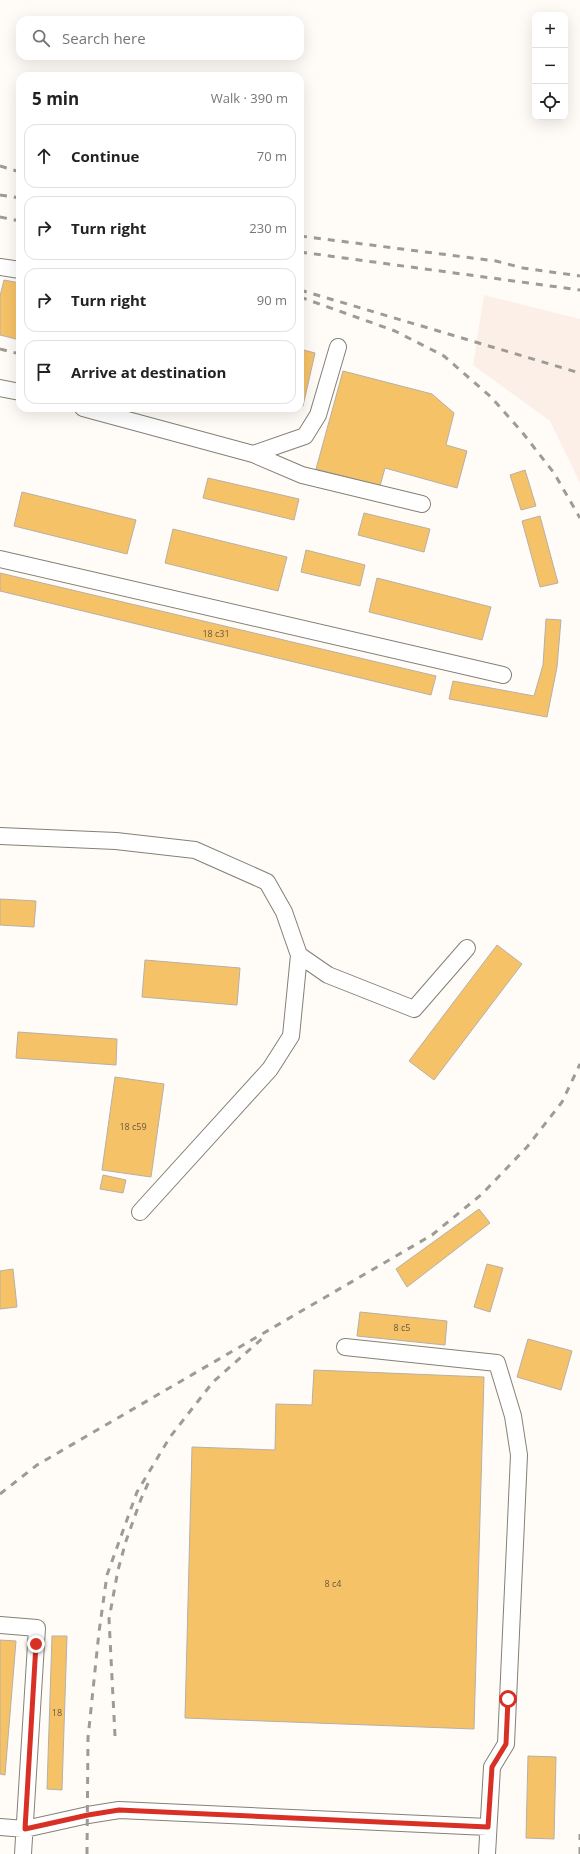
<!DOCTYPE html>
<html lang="en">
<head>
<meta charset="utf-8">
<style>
  :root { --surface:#fff; --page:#f2f2f2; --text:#222; --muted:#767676; --line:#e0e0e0 }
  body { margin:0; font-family:"Open Sans",sans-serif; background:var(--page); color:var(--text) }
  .controls { position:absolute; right:12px; top:12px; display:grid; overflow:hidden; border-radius:8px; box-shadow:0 4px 16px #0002 }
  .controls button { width:36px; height:36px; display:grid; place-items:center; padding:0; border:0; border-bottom:1px solid var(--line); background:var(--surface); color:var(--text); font:20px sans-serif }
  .stop { position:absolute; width:12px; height:12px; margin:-9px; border:3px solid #d93025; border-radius:50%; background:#fff }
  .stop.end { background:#d93025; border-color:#fff; box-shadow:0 1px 4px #0008 }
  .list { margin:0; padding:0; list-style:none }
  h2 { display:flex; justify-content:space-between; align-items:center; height:52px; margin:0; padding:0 16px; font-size:17px }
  h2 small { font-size:13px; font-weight:400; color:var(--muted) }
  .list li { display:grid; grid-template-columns:26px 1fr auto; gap:12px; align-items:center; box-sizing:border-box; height:64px; margin:0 8px 8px; padding:0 8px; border:1px solid var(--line); border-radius:12px }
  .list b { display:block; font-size:15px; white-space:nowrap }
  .list em { font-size:13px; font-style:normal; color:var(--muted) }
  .icon { flex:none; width:22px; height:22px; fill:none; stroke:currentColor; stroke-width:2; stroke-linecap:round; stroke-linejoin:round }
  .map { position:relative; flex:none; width:580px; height:1854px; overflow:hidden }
  .search { position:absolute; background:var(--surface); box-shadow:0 4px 16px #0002; left:16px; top:16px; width:288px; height:44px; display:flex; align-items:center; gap:10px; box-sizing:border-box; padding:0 14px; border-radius:12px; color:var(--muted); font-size:15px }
  .panel { position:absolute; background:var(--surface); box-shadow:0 4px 16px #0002; left:16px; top:72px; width:288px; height:340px; border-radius:12px }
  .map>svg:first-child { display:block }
  .industrial { fill:#fcefe7 }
  .building { fill:#f6c267; stroke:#b6b0a8 }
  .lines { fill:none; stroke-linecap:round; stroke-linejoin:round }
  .minor-casing { stroke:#858078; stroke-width:18 }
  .minor { stroke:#fff; stroke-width:16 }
  .rail { stroke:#9e9b97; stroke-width:3; stroke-dasharray:7 7; stroke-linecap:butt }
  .route { stroke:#d93025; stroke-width:5 }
  .labels { text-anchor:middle; stroke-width:3; stroke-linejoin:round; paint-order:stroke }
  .number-label { font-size:9px; fill:#68583f }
</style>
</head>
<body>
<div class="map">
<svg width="580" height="1854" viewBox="0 0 580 1854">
  <rect width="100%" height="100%" fill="#fffbf6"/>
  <path class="industrial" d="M484 295 580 319V483L550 421 473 365Z"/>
  <path class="building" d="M4 280 20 283V340L0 335V296Z
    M300 349 315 353 303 406H300Z
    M343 371 432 394 454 413 446 445 467 451 457 488 385 468 380 486 316 469Z
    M525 470 536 506 521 510 510 475Z
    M208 478 299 499 294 520 203 498Z
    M22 492 136 520 127 554 14 526Z
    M364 513 430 529 424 552 358 535Z
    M540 516 558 583 540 587 522 521Z
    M173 529 287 557 278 591 165 563Z
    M306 550 365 565 360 586 301 572Z
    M0 573 436 676 431 695 0 591Z
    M377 578 491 607 482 640 369 612Z
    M546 619 561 620 557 667 547 717 449 699 453 681 534 696 543 665Z
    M0 899 36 901 34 927 0 925Z
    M497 945 522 964 434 1080 409 1061Z
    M145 960 240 968 237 1005 142 997Z
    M18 1032 117 1039 116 1065 16 1058Z
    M115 1077 164 1084 151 1177 102 1170Z
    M103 1175 126 1180 123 1193 100 1189Z
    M479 1209 490 1223 407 1287 396 1269Z
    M487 1264 503 1268 490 1312 474 1307Z
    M13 1269 17 1307 0 1309V1271Z
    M360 1312 447 1321 445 1345 357 1336Z
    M528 1339 572 1351 561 1390 517 1377Z
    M314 1370 484 1377 474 1729 185 1718 192 1447 275 1450 276 1404 312 1405Z
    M52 1636H67L62 1790 47 1789Z
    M0 1640 16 1641 5 1775 0 1774Z
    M528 1756 556 1757 554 1839 526 1838Z"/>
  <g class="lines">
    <defs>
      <path id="minor" d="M0 267 20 270
        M0 388 20 392
        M83 408 253 454 302 475 422 504
        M253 454 305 436 318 415 338 347
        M0 559 503 675
        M0 836 116 841 195 850 267 882 284 912 299 955 291 1036 270 1069 140 1212
        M299 955 328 975 414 1009 467 948
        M345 1347 497 1363 513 1416 519 1455 506 1744 492 1767 487 1854
        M0 1625 37 1628 23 1854
        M0 1827 25 1829 88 1815 119 1810 488 1827"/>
    </defs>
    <use href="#minor" class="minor-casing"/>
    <use href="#minor" class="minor"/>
    <path class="rail" d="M0 166 20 172
      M0 195 20 198
      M0 217 20 221
      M300 236 496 261 523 268 580 276
      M300 252 580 290
      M300 290 580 373
      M300 297 395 331 444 356 491 397 522 432 554 473 580 518
      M0 349 20 354
      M0 1494 37 1465 432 1235 482 1194 527 1147 562 1102 580 1064
      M115 1736 109 1619 118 1570 126 1541 141 1499 150 1479
      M87 1854 88 1738 99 1632 107 1575 137 1492 170 1437 213 1382 265 1336
      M580 1854V1834"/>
  </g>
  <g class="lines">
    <path class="route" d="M36 1644 25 1829 88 1815 119 1810 488 1827 492 1767 506 1744 508 1699"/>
  </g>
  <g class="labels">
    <g class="number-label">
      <text x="216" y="637">18 с31</text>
      <text x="133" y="1130">18 с59</text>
      <text x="402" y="1331">8 с5</text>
      <text x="333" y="1587">8 с4</text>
      <text x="57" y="1716">18</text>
    </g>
  </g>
</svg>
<div class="controls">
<button>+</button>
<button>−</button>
<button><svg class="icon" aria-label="locate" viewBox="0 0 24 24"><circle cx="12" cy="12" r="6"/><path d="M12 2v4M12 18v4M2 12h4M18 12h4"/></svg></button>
</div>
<div class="stop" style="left:508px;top:1699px"></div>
<div class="stop end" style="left:36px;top:1644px"></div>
<div class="search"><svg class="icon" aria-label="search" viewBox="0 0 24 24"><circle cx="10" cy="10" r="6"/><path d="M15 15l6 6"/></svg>Search here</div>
<section class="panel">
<h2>5 min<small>Walk · 390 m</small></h2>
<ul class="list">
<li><svg class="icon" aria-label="ahead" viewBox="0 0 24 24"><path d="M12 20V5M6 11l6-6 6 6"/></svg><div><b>Continue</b></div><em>70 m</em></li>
<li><svg class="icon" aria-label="right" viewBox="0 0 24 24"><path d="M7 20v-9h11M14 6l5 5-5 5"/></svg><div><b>Turn right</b></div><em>230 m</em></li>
<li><svg class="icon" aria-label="right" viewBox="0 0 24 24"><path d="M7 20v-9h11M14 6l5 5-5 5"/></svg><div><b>Turn right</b></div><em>90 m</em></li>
<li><svg class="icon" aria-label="arrive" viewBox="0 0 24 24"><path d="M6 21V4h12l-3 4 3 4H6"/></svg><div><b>Arrive at destination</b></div></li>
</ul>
</section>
</div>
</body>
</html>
